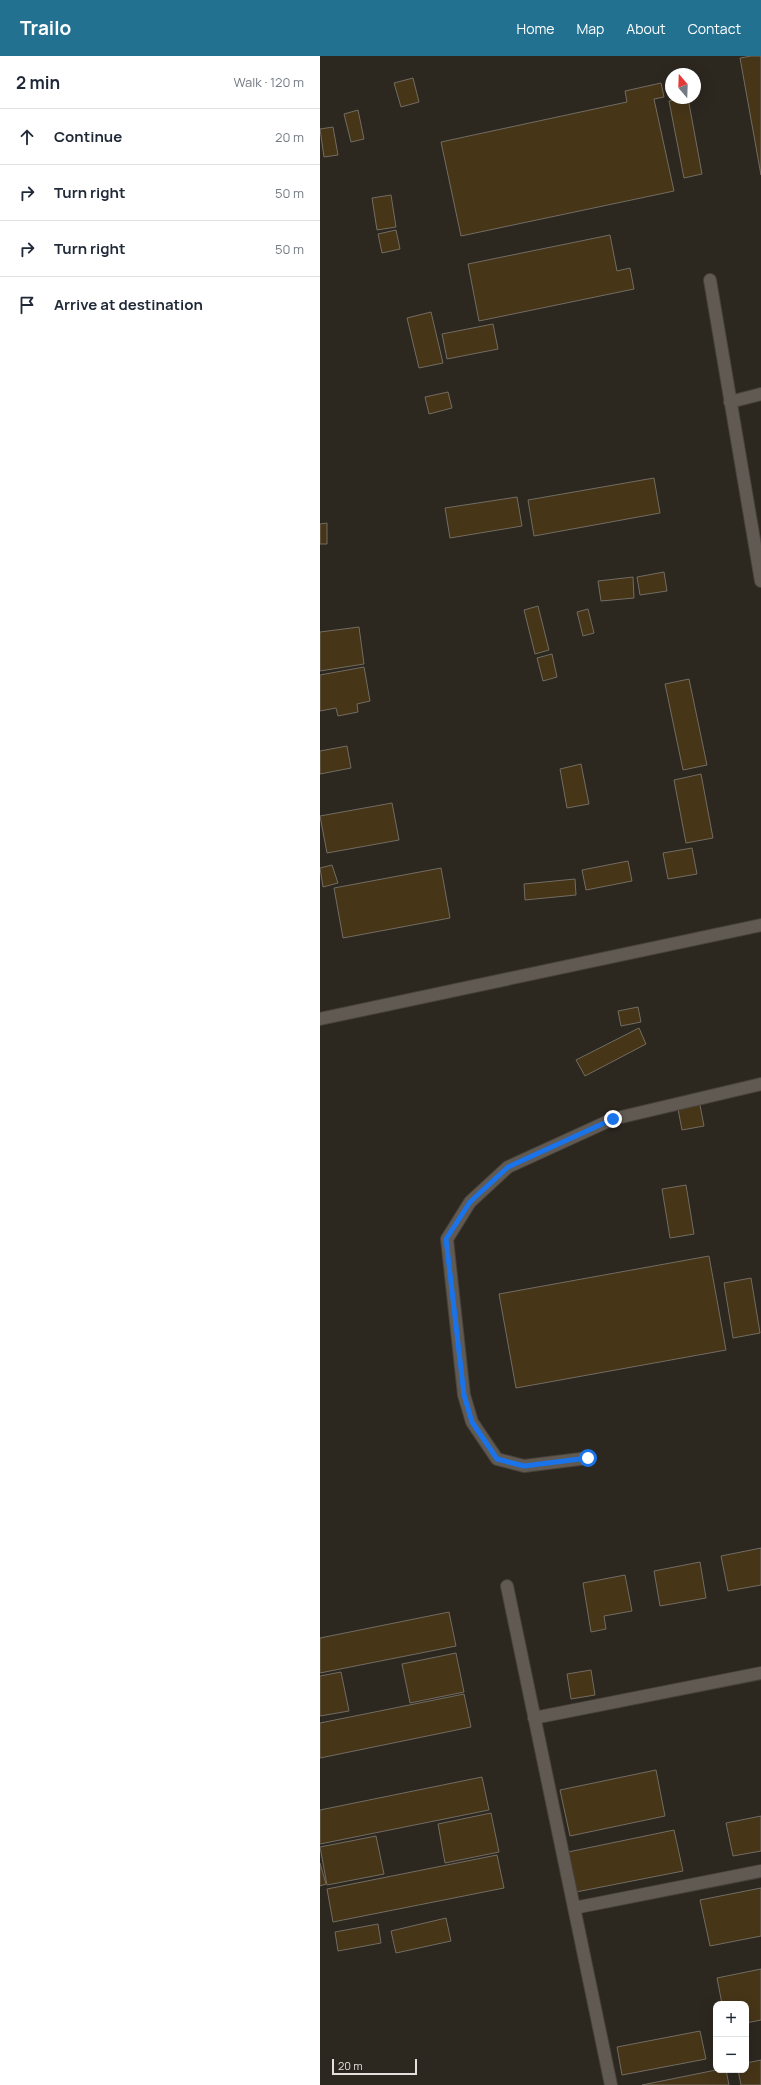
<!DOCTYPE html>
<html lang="en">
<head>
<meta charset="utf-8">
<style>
  :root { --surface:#fff; --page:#f6f6f7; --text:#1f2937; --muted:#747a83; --line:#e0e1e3; --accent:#237191 }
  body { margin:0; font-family:Manrope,sans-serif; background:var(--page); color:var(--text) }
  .controls { position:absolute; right:12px; bottom:12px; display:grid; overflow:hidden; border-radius:8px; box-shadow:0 4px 16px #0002 }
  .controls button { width:36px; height:36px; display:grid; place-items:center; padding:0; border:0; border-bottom:1px solid var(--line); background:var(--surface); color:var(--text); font:20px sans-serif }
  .compass { position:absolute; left:345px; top:12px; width:36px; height:36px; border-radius:50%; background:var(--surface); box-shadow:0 4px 16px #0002; rotate:341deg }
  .scale { position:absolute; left:12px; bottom:10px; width:85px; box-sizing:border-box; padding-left:4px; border:2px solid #e4e0db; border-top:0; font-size:11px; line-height:14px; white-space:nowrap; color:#e4e0db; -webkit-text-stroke:3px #2c271f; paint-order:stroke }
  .stop { position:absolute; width:12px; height:12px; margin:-9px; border:3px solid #1a73e8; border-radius:50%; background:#fff }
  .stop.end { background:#1a73e8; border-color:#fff; box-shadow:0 1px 4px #0008 }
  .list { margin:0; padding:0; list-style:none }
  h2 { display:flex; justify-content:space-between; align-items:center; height:52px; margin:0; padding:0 16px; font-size:17px }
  h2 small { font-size:13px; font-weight:400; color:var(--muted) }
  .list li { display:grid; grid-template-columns:26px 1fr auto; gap:12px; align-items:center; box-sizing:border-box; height:56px; padding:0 16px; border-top:1px solid var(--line) }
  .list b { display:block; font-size:15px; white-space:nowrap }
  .list em { font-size:13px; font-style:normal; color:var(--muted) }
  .icon { flex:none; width:22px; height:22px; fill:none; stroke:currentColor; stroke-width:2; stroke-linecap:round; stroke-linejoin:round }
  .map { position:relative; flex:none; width:441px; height:2029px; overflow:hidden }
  header { display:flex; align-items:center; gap:24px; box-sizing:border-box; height:56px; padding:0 20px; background:var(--accent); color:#fff }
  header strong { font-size:19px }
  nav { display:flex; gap:22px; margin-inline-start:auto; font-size:14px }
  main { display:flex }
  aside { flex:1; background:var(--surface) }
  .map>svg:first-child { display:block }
  .building { fill:#463517; stroke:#726c63 }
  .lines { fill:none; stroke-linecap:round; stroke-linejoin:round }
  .service-casing { stroke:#47423b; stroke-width:14 }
  .minor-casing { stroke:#47423b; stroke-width:14 }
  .service { stroke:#605a52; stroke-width:12 }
  .minor { stroke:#605a52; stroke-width:12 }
  .route { stroke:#1a73e8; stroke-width:5 }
</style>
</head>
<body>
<header>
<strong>Trailo</strong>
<nav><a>Home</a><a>Map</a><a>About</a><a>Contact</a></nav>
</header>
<main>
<aside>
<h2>2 min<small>Walk · 120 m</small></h2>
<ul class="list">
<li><svg class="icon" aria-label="ahead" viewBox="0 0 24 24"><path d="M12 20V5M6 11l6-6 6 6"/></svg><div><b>Continue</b></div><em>20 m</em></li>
<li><svg class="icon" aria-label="right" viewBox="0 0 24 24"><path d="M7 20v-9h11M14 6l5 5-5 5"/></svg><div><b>Turn right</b></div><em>50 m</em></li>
<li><svg class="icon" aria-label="right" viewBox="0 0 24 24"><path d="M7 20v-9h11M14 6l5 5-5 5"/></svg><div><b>Turn right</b></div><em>50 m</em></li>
<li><svg class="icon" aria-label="arrive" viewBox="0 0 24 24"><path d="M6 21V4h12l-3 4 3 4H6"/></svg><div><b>Arrive at destination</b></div></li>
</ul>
</aside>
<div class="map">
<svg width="441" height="2029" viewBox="0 0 441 2029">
  <rect width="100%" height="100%" fill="#2c271f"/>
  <path class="building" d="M431 0H441V119L420 2Z
    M93 22 99 46 81 51 74 27Z
    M347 26H351L352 42H350Z
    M341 27 344 41 334 43 354 135 141 180 121 86 307 46 305 35Z
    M368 42 382 118 364 122 349 45Z
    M38 54 44 83 31 86 24 58Z
    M13 71 18 99 4 101 0 73Z
    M71 139 76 171 57 174 52 142Z
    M76 174 80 193 62 197 58 178Z
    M290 179 297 215 310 212 314 233 159 265 148 208Z
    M111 256 123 307 99 312 87 262Z
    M173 268 178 293 127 303 122 278Z
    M128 336 132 352 109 358 105 341Z
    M334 422 340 457 214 480 208 444Z
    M197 441 202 470 130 482 125 452Z
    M7 467V488H0V468Z
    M344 516 347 535 320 539 317 521Z
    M313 521 314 542 281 545 278 525Z
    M218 550 229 594 215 598 204 554Z
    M268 553 274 577 263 580 257 556Z
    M39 571 44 608 0 615V576Z
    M232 598 237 621 223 625 217 602Z
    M44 611 50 645 37 648 38 656 18 660 16 652 0 655V619Z
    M369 623 387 709 363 714 345 628Z
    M27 690 31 712 0 718V695Z
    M261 708 269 748 247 752 240 713Z
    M381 718 393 782 366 787 354 724Z
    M72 747 79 784 7 797 0 760Z
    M372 792 377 818 348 823 343 797Z
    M308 805 312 825 266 834 262 814Z
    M12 809 18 827 3 831 0 812Z
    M121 812 130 862 23 882 14 832Z
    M255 823 256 839 205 844 204 828Z
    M318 951 321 966 301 970 298 955Z
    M319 972 326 988 265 1020 256 1004Z
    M380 1049 384 1070 362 1074 358 1053Z
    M366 1129 374 1178 350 1182 342 1133Z
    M389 1200 406 1294 196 1332 179 1238Z
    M431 1222 440 1277 413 1282 404 1227Z
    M441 1492V1529L408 1535 401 1500Z
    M380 1506 386 1542 340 1550 334 1515Z
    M305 1519 312 1555 284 1560 286 1573 271 1576 263 1527Z
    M129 1556 136 1590 0 1617V1582Z
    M136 1597 144 1636 90 1647 82 1608Z
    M271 1614 275 1639 251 1643 247 1618Z
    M21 1616 29 1655 0 1660V1620Z
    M144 1638 151 1671 0 1702V1667Z
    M336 1714 345 1760 250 1780 240 1734Z
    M162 1721 169 1754 0 1788V1754Z
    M171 1757 179 1796 125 1807 118 1768Z
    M441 1760V1795L413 1800 406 1767Z
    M354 1774 363 1815 256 1836 248 1796Z
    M56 1780 64 1818 7 1829 0 1791Z
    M177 1799 184 1832 13 1866 7 1833Z
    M0 1807 6 1828 0 1830Z
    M441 1832V1880L390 1890 380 1844Z
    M126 1862 131 1885 76 1897 71 1875Z
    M58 1868 61 1887 18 1895 15 1876Z
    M441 1913V1964L426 1967V1948H402L397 1922Z
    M380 1975 386 2003 302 2019 297 1991Z
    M441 2004V2029H421L418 2014H426V2007Z
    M396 2014H406L409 2029H322Z"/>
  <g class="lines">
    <defs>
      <path id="service" d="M268 1402 204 1410 177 1403 152 1366 144 1339 127 1183 150 1146 188 1111 293 1063 441 1028
        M187 1530 291 2029
        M214 1662 441 1617
        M254 1852 441 1815"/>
      <path id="minor" d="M390 224 441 525
        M410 346 441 338
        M0 963 441 869"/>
    </defs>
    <use href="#service" class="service-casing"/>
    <use href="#minor" class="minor-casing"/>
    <use href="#service" class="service"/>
    <use href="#minor" class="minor"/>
  </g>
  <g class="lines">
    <path class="route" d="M268 1402 204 1410 177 1403 152 1366 144 1339 126 1183 150 1146 188 1111 293 1063"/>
  </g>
</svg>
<div class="controls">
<button>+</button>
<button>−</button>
</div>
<svg class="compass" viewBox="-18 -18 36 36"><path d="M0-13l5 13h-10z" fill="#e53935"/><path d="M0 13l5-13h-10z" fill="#747a83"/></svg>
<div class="scale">20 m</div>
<div class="stop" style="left:268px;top:1402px"></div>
<div class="stop end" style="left:293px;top:1063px"></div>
</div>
</main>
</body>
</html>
